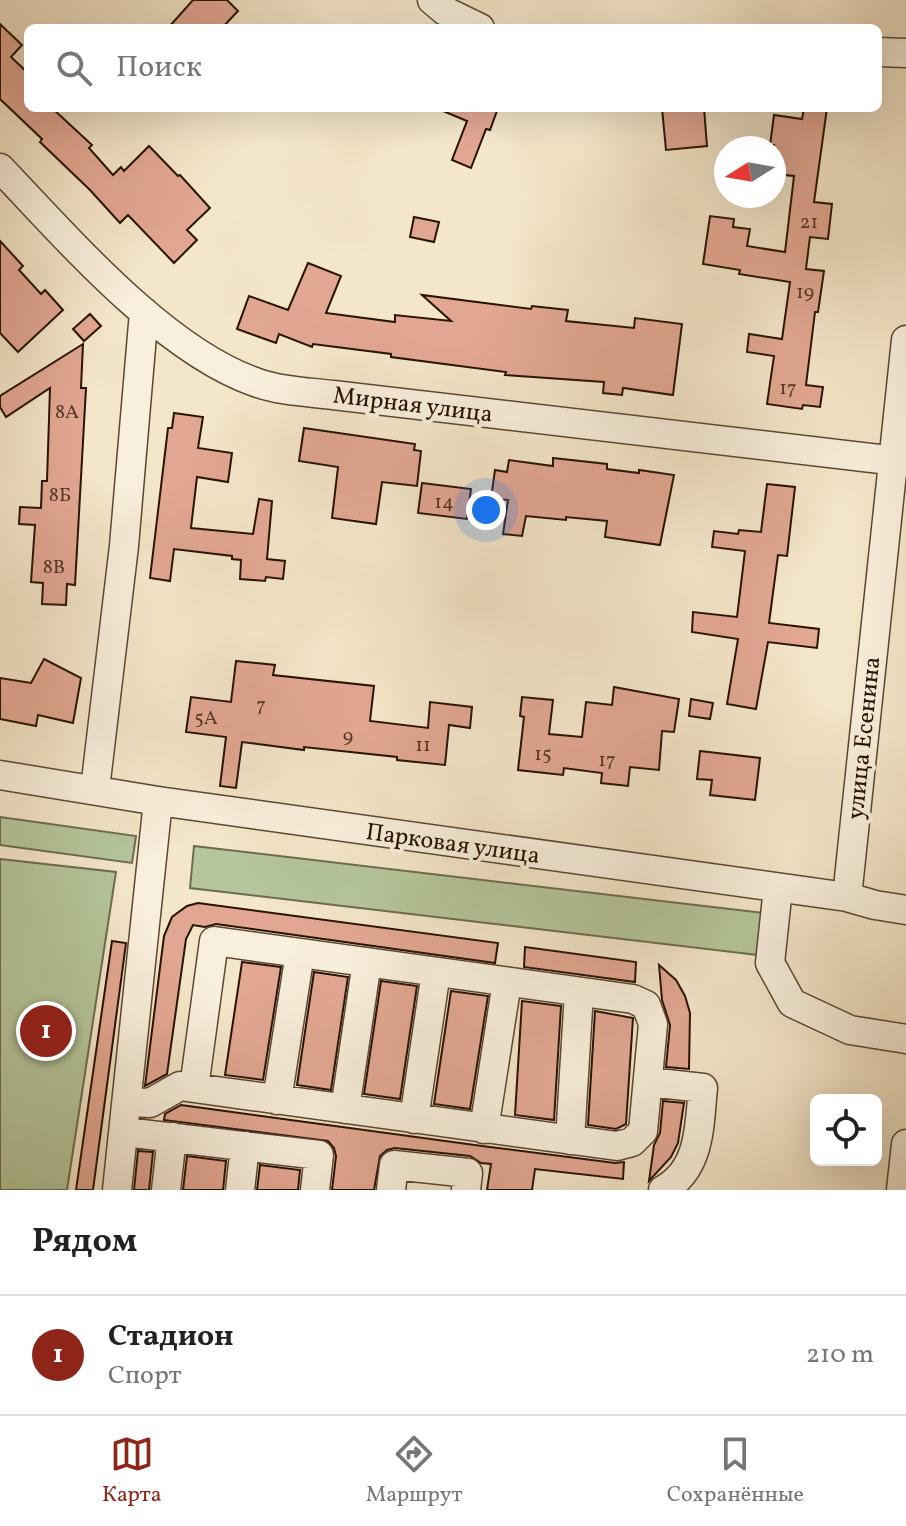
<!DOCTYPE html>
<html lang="ru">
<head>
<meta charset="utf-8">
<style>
  :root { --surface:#fff; --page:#f2f2f2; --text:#222; --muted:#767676; --line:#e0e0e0; --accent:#8f2418 }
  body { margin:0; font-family:Vollkorn,serif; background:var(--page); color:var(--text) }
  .controls { position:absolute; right:24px; bottom:24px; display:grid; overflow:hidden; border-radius:12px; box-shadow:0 8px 32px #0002 }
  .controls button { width:72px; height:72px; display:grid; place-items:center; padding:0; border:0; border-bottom:2px solid var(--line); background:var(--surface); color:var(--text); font:40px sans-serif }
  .compass { position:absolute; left:714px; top:136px; width:72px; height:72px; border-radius:50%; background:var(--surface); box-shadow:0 8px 32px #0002; rotate:259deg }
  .you { position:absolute; left:486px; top:510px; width:28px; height:28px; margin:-20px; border:6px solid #fff; border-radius:50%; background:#1a73e8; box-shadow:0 0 0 12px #1a73e833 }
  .badge { display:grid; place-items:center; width:52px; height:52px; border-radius:50%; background:var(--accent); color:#fff; font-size:26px; font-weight:700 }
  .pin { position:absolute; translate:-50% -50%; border:4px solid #fff; box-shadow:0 2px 8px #0006 }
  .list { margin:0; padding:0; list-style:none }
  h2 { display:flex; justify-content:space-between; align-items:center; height:104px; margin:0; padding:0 32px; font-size:34px }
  h2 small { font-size:26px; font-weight:400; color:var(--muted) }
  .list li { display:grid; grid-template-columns:52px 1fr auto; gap:24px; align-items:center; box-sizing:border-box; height:120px; padding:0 32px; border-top:2px solid var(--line) }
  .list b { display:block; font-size:30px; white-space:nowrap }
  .list p { margin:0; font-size:26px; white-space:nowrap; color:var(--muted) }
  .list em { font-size:26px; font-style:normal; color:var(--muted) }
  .icon { flex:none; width:44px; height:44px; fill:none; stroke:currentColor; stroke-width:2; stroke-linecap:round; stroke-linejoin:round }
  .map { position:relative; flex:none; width:906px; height:1190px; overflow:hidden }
  .search { position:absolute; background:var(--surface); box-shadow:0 8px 32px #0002; left:24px; right:24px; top:24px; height:88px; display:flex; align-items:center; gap:20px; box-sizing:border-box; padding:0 28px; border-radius:12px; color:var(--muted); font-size:30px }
  .sheet { height:224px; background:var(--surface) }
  nav { display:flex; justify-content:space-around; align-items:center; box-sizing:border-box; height:112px; border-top:2px solid var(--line); background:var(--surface); font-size:22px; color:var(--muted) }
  nav a { display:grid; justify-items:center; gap:4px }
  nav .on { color:var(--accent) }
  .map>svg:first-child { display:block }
  .green { fill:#b5c69b; stroke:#6e6c4e; stroke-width:2 }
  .building { fill:#e2a793; stroke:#281200; stroke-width:2 }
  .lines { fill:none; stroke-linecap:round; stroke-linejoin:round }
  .minor-casing { stroke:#5b4732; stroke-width:31 }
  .minor { stroke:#f8efdc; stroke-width:28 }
  .labels { text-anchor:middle; stroke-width:8; stroke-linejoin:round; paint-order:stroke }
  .number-label { font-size:20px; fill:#563725 }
  .street-label { font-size:24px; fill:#281200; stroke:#f8efdc }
</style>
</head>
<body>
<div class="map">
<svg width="906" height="1190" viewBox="0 0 906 1190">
  <rect width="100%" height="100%" fill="#f4e6c9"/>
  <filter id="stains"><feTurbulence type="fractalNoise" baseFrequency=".0025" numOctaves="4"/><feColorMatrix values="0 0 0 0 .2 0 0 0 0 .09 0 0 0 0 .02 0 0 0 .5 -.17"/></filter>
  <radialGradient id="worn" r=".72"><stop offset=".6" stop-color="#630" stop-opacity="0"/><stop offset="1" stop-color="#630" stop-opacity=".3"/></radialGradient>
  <path class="green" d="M0 817 136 836 132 863 0 845Z
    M194 846 789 916 784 958 190 888Z
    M0 859 116 872 67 1190H0Z"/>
  <path class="building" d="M193 0H227L238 11 222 28H168Z
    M0 24 22 45 11 57 28 73V108H52L92 145 89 148 113 175 121 167 124 171 149 146 178 176 180 175 210 208 187 230 197 240 174 263 128 215 120 223 90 190 40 142 42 139 0 99Z
    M436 108H498L490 130 486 129 471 168 452 160 467 121Z
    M662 108H704L707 146 666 150Z
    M804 108H827L814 202 832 204 828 239 810 237 806 269 824 271 818 312H815L806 385 823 387 820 407 803 405 802 409 767 404 774 356 747 352 749 334 782 339 790 282 739 274 740 270 703 264 710 216 734 219 733 227 750 229 747 246 785 252 794 176 774 174V145H770L774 115 802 119Z
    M414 217 439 222 434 242 410 237Z
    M0 241 23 266 19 270 41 294 45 290 63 310 18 352 0 333Z
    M308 263 341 276 326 313 395 322V315L451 321 422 295 531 309 532 306 568 310 566 321 634 328 635 318 682 324 673 395 623 388 622 395 603 393 604 382 505 375 506 372 391 357V354L313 344 312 347 279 334 276 343 237 329 249 296 288 310Z
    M90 314 101 326 84 341 73 329Z
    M83 344 81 388H86L75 585 67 584 66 605 42 604 43 583 31 582 35 525 19 524 20 507 41 508 42 481H47L50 388 6 417 0 407V396Z
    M174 413 203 417 198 448 232 453 228 482 197 477 191 528 253 534 259 499 272 501 267 559 285 561 283 579 266 577 265 581 240 579 241 560 232 559V556L174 549 170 581 150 578 168 428H172Z
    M304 428 415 444 414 450 421 451 417 486 382 482 376 524 332 518 338 467 299 461Z
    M553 458 607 464V469L639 473V470L674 475 660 545 605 537 607 521 566 517V520L526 516 522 536 503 534 508 500 491 498 495 470 507 472 509 460 553 466Z
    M422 483 471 489 467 519 418 513Z
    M767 484 795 487 787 556 778 555 769 623 819 629 817 648 768 642 756 709 727 704 738 639 692 632 693 612 737 617 745 551 712 547 714 531 738 534 739 530 761 532Z
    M44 659 81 678 73 723 38 715 36 726 0 719V678L31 683Z
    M236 661 275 665 273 675 374 686 370 721 428 728 430 702 472 707 470 728 449 725 445 765 397 760V757L304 747V750L242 742 236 788 220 786 226 737 186 732 191 697 231 702Z
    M614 687 679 699 674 732 662 731 659 770 630 767 628 786 601 783 602 773 564 768 563 775 518 770 524 717 520 716 522 697 553 700 549 734 582 737 586 702 612 705Z
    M691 699 713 703 710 719 689 716Z
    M700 751 760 758 755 800 710 795 712 780 697 779Z
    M198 903 498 943 495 963 216 924 205 927 193 925 186 939 167 1074 145 1086 164 936 172 917 187 906Z
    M112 941 126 943 93 1190H76Z
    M525 947 636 962 635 982 524 967Z
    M242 962 281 967 263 1080 225 1075Z
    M659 965 676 980 685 996 690 1013 689 1069 666 1067 670 1025 662 1000Z
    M314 972 348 977 331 1090 297 1085Z
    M381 981 417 986 400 1099 364 1094Z
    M451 991 488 996 470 1109 434 1104Z
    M522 1001 561 1006 554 1120 515 1115Z
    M595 1011 633 1018 626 1124 616 1129 588 1125Z
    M663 1101 684 1103 678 1143 671 1157 649 1181 654 1145 660 1133Z
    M181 1105 482 1146 615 1163 624 1162 623 1179 535 1169 532 1190H487L491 1164 481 1163 470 1156 395 1148 387 1150 380 1156 374 1190H332L336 1156 334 1148 328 1141 164 1120 165 1114Z
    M138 1151 153 1152 149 1190H134Z
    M187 1156 226 1161 223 1190H183Z
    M260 1165 300 1170 298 1190H257Z"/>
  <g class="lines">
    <defs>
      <path id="minor" d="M432 0 445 11 480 28
        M878 52 906 53
        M0 168C67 238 163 350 255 382 279 391 307 392 333 395L906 462
        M0 775 158 801 847 897 875 905 906 910
        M95 789 124 546 144 312
        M778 888 770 963 792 1003 850 1030 906 1039
        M847 897 906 340
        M214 941 633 999 646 1005 653 1024 643 1131 632 1142 617 1146 194 1088Z
        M649 1082 703 1088C699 1126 701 1169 663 1190
        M277 1100 300 953
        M129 1102 150 1103 180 1086 194 1088
        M345 1109 367 962
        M414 1119 436 972
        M484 1129 507 982
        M125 1132 319 1155 315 1190
        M570 1140 579 992
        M117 1190 158 801
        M166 1190 172 1137
        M240 1190 245 1146
        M391 1190 394 1165 468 1173 466 1190
        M901 1190 906 1144"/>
    </defs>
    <use href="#minor" class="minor-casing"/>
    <use href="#minor" class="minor"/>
  </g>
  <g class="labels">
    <g class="number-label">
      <text x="809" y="228">21</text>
      <text x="805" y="298">19</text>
      <text x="788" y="394">17</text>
      <text x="67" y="418">8А</text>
      <text x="60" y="501">8Б</text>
      <text x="444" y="508">14</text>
      <text x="54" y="573">8В</text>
      <text x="261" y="711">7</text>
      <text x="206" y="724">5А</text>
      <text x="348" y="742">9</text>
      <text x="423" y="751">11</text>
      <text x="543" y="760">15</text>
      <text x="607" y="766">17</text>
    </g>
    <g class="street-label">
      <text transform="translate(413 404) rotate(7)" y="8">Мирная улица</text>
      <text transform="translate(863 738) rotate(-84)" y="8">улица Есенина</text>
      <text transform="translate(453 843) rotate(8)" y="8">Парковая улица</text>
    </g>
  </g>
  <rect width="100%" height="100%" filter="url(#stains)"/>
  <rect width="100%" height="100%" fill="url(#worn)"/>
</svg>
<div class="controls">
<button><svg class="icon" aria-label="locate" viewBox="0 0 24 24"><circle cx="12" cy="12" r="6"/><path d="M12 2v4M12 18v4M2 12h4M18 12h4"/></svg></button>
</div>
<svg class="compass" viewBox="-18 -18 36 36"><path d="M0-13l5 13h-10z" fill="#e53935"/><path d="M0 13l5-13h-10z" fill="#767676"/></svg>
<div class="you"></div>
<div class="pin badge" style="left:46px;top:1031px">1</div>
<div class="search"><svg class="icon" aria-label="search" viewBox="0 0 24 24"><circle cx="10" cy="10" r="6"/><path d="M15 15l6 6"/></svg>Поиск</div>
</div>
<section class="sheet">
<h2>Рядом<small></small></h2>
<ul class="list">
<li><span class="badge">1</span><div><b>Стадион</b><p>Спорт</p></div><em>210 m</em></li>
</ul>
</section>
<nav>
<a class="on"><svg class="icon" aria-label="map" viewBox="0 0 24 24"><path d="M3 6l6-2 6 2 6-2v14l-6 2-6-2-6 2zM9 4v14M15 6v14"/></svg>Карта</a>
<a><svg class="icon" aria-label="directions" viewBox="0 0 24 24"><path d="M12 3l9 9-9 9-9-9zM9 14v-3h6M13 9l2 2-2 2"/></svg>Маршрут</a>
<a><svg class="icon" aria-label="saved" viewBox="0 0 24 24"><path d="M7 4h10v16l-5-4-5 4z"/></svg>Сохранённые</a>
</nav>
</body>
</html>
